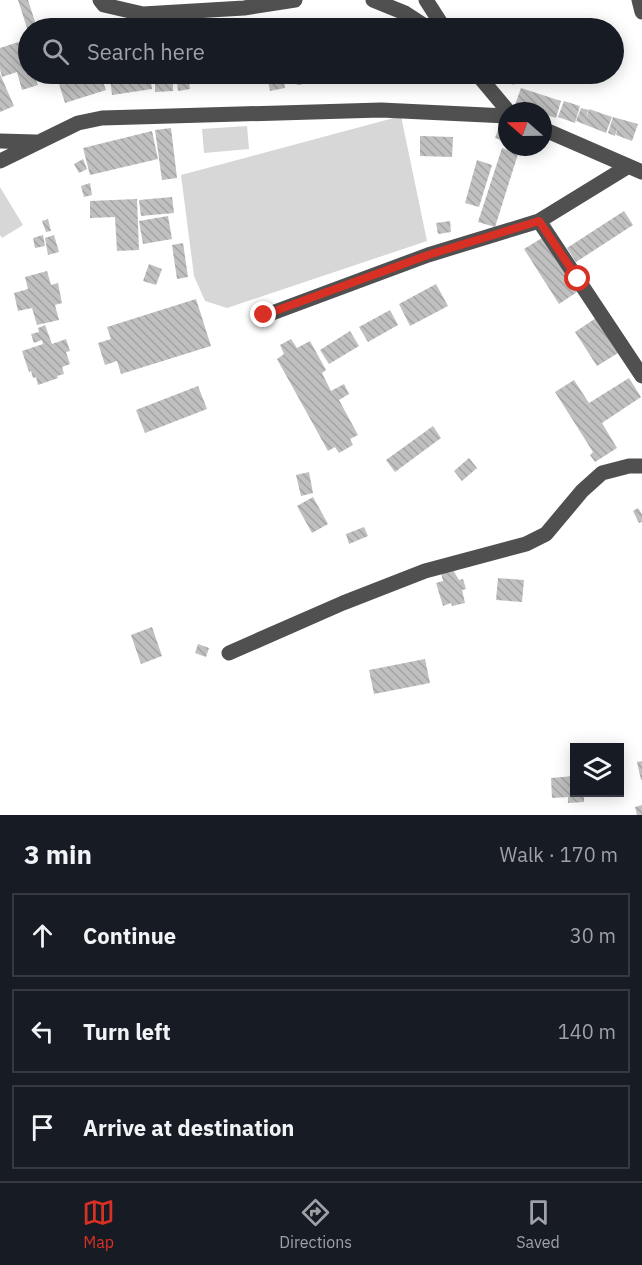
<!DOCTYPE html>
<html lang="en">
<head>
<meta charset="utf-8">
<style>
  :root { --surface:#171b24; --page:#242831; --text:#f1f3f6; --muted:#9ea1a6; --line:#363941; --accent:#d93025 }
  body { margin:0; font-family:"IBM Plex Sans",sans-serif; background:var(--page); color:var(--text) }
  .controls { position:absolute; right:18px; bottom:18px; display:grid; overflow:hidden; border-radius:0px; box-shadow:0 3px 15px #0003 }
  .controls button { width:54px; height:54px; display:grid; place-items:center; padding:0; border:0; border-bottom:2px solid var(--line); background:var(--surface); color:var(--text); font:30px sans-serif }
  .compass { position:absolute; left:498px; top:102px; width:54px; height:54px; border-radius:50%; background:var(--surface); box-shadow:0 3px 15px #0003; rotate:290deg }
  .stop { position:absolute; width:18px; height:18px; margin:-14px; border:4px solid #d93025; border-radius:50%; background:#fff }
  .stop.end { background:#d93025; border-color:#fff; box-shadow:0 2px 6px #0008 }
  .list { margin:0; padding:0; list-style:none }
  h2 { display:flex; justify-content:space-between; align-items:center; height:78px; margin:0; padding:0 24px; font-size:26px }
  h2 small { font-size:20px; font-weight:400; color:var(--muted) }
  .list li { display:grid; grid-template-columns:39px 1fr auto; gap:18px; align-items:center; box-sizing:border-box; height:84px; margin:0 12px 12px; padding:0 12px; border:2px solid var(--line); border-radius:0px }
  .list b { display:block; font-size:22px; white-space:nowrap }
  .list em { font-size:20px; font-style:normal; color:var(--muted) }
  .icon { flex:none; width:33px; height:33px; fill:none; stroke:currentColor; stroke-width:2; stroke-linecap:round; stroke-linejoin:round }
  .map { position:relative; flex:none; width:642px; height:815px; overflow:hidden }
  .search { position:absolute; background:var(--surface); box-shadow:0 3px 15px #0003; left:18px; right:18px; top:18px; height:66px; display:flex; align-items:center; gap:15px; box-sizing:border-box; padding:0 21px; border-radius:33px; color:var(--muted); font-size:22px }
  .sheet { height:366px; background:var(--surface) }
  nav { display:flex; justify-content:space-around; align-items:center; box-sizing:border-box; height:84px; border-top:2px solid var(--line); background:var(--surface); font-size:16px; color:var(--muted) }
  nav a { display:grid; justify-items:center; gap:3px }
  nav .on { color:var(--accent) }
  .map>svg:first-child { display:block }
  .garden { fill:#d7d7d7 }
  .building { fill:url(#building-back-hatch) }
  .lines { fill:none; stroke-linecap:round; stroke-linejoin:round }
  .minor { stroke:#505050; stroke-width:15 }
  .route { stroke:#d93025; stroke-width:8 }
</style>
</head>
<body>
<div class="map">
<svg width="642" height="815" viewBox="0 0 642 815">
  <defs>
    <pattern id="building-back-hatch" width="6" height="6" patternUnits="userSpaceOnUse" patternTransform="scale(1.5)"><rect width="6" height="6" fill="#c0c0c0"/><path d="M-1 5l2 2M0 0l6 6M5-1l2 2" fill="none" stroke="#a3a3a3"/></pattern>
  </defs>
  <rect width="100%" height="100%" fill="#fff"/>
  <path class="garden" d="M401 116 427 241 227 308 205 301 194 276 181 175Z
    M247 126 249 149 204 153 202 129Z
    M0 187 23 225 2 238 0 235Z"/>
  <path class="building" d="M18 0H28L37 28H27Z
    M347 20 348 28H294V27Z
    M28 39V74H34L38 85 22 90 17 72 2 77 0 69V48Z
    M0 74 14 106 0 112Z
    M56 74H100L106 90 65 103Z
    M138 74H150L152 89 112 95 110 78Z
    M176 74H188L190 89 178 91Z
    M295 74H324L325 81 297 85Z
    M332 74H348L349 79 333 82Z
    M510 77 515 79 514 85 508 83Z
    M283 78 285 88 270 91 268 80Z
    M173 79V91L155 92V80Z
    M521 88 561 101 556 118 543 114V111H534L515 105Z
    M564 101 580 106 575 123 558 117Z
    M581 108 588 110 586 119 589 109 612 117 606 133 576 121Z
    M613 117 638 124 632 141 616 135 618 126 615 136 608 133Z
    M500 124 507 127 504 141 495 138Z
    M171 128 177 178 162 180 155 130Z
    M152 131 158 159 90 175 83 148Z
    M420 136 453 137 452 157 420 156Z
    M502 148 518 154 495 227 478 222Z
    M83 159 87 169 79 173 74 164Z
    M477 160 492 165 479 207 465 203Z
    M90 183 92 195 84 197 81 186Z
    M172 197 174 213 141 216 139 200Z
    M137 199 139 250 117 251 115 217 90 218V201Z
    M624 211 633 225 576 262 567 248Z
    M168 216 172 239 143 244 139 221Z
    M48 219 51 231 46 232 42 221Z
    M450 221 451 232 438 234 436 223Z
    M43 235 45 246 35 248 33 238Z
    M54 235 59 252 48 255 45 238Z
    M542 238 577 292 559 304 524 249Z
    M183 243 188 277 177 279 172 245Z
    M149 264 162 269 156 285 143 281Z
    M47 271 51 285 58 283 62 303 55 305 59 320 37 325 32 308 18 311 14 293 28 289 25 277Z
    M436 284 448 306 410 326 399 304Z
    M196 299 211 346 121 374 117 361 105 365 98 343 111 339 107 327Z
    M390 310 398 325 368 342 359 327Z
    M596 318 618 353 597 366 575 332Z
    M45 325 52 344 66 339 70 351 66 352 70 364 62 367 64 374 57 376 58 378 38 385 36 377 33 378 31 371 29 372 22 351 43 344 42 340 34 343 31 334 39 332 38 328Z
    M350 331 359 346 329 364 320 350Z
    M291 339 297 348 310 341 326 370 322 373 331 391 344 384 349 394 339 400 358 435 350 439 353 445 339 453 335 447 328 451 277 359 284 354 280 345Z
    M629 378 641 397 602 423 617 448 595 462 590 455 593 452 555 392 574 380 589 403Z
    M198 386 207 409 145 433 136 410Z
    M433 426 441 438 395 472 386 460Z
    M469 458 477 468 462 481 454 471Z
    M309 472 313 493 301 496 296 475Z
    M313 497 328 524 312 533 297 506Z
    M638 508 642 514V522L639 523 633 511Z
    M364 527 368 536 349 544 346 534Z
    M453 570 459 580 463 579 466 589 462 590 465 603 452 606 451 603 443 606 436 583 443 581 441 573Z
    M498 578 524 580 522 602 496 600Z
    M152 627 162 656 141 664 131 635Z
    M198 644 209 648 206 657 195 653Z
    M425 659 430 683 374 694 369 670Z
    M642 761V780H641L637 762Z
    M574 776V792H584V802L568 803V797L552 798 551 778Z
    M642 805V815H637L635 807Z"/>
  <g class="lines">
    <path class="minor" d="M100 0 104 5 143 14 244 8 295 0
      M373 0 405 13 428 28
      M426 0 444 28
      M639 0 642 12
      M477 74 508 111
      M543 129 642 172
      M0 141 36 142
      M0 161 78 123 102 118 381 110 507 116
      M539 221 642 376
      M264 316 428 255 539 221 627 167
      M229 653 343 603 425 571 526 544 546 534 582 491 602 473 629 466H642"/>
  </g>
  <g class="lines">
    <path class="route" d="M264 315 428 255 539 221 578 279"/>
  </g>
</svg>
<div class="controls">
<button><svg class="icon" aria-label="layers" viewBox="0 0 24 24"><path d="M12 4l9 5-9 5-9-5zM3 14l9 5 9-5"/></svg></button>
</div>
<svg class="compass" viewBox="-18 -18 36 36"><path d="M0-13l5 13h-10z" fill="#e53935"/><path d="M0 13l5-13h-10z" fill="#9ea1a6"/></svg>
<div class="stop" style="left:578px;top:279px"></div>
<div class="stop end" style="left:264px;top:315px"></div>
<div class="search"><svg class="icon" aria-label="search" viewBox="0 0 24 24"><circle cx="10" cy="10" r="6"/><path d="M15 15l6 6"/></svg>Search here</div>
</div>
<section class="sheet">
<h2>3 min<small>Walk · 170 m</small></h2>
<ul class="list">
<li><svg class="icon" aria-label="ahead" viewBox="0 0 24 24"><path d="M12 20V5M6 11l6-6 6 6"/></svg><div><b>Continue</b></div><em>30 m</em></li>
<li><svg class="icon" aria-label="left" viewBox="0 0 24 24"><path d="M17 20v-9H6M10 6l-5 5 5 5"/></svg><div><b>Turn left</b></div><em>140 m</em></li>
<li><svg class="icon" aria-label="arrive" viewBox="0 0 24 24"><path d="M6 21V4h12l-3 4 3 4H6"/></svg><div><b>Arrive at destination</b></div></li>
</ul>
</section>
<nav>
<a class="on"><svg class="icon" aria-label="map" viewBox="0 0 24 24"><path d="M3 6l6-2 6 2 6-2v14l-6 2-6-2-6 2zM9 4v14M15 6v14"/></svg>Map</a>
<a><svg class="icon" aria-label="directions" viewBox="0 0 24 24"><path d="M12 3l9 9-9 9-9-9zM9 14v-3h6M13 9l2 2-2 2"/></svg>Directions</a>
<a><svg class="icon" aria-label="saved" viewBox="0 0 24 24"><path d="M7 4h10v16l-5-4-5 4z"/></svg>Saved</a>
</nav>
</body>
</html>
